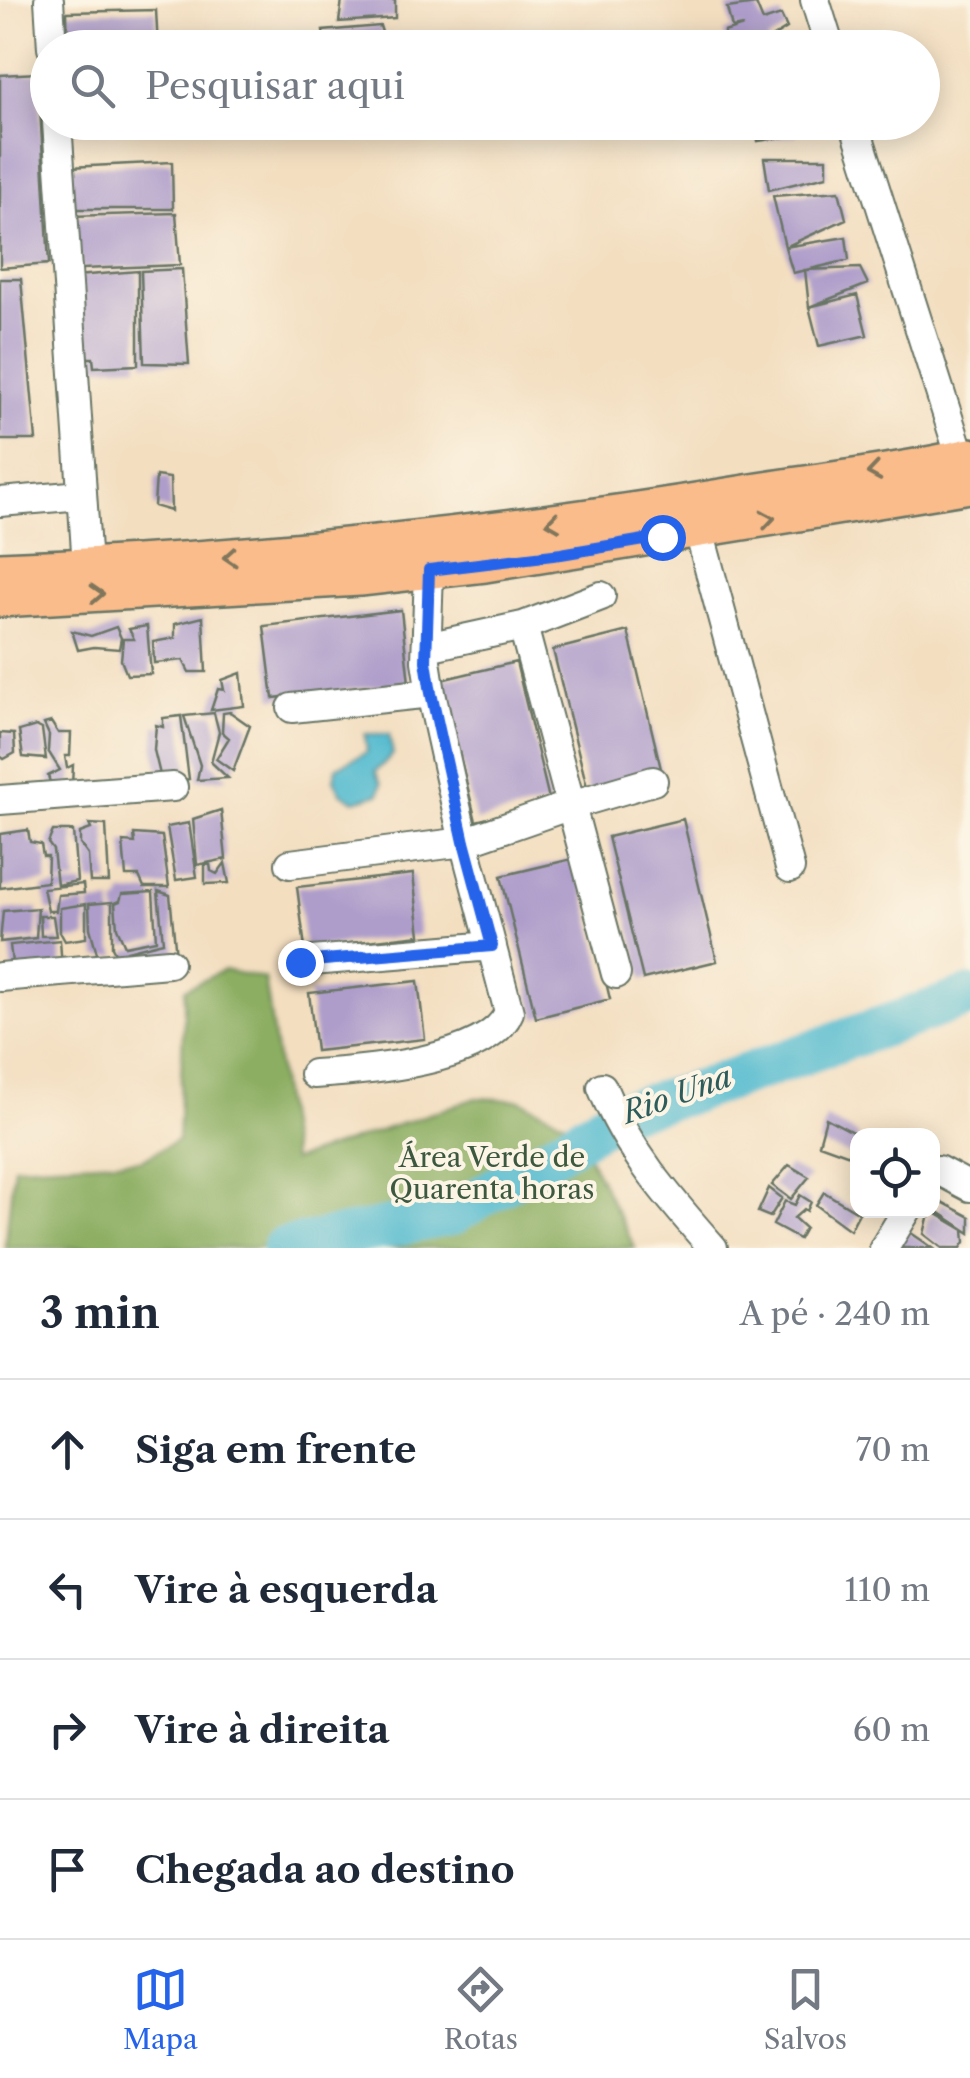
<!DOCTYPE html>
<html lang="pt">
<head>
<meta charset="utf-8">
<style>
  :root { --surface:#fff; --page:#f6f6f7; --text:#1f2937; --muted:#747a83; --line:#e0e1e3; --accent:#2563eb }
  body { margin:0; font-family:"Libre Caslon Text",serif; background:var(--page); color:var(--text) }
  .controls { position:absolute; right:30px; bottom:30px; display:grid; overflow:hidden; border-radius:20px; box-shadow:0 5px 25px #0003 }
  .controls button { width:90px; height:90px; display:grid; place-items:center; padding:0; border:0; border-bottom:2px solid var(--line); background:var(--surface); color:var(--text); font:50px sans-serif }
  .stop { position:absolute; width:30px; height:30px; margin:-22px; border:8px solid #2563eb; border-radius:50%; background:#fff }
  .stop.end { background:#2563eb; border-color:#fff; box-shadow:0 2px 10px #0008 }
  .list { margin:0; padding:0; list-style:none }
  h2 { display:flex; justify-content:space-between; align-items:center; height:130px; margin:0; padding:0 40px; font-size:42px }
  h2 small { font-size:32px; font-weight:400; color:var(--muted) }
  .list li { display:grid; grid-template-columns:65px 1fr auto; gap:30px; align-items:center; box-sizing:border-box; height:140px; padding:0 40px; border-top:2px solid var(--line) }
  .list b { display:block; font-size:38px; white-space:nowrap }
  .list em { font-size:32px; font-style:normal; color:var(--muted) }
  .icon { flex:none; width:55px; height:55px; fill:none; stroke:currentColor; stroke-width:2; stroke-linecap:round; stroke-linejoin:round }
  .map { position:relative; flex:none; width:970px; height:1248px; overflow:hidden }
  .search { position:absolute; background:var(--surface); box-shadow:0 5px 25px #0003; left:30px; right:30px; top:30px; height:110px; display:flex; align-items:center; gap:25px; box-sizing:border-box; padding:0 35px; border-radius:55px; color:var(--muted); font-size:38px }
  .sheet { height:690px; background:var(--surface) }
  nav { display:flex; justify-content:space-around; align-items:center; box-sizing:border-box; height:140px; border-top:2px solid var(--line); background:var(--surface); font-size:28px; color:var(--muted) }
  nav a { display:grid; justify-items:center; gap:5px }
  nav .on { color:var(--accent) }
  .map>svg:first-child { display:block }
  .forest { fill:#8cae62; stroke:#56764b; stroke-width:2.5 }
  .water { fill:#51bacf; stroke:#387c82; stroke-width:2.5 }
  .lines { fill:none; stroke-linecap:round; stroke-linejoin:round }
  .river { stroke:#51bacf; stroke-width:42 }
  .building { fill:#ae9dca }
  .minor-casing { stroke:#697565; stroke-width:32 }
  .major-casing { stroke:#697565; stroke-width:40 }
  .minor { stroke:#fff; stroke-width:28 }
  .major { stroke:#f9bc8a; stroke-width:35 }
  .oneway { stroke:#81765b }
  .route { stroke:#2563eb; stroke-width:12 }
  .labels { text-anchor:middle; stroke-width:8; stroke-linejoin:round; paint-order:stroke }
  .park-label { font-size:28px; fill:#3c5940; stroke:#fcf5e5 }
  .water-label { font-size:30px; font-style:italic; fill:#2c5c5b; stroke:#fcf5e5 }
</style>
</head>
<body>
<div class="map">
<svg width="970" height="1248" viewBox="0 0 970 1248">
  <rect width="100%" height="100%" fill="#fcf5e5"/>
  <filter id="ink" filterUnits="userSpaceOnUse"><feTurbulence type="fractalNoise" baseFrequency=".01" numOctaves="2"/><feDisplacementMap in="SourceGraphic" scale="20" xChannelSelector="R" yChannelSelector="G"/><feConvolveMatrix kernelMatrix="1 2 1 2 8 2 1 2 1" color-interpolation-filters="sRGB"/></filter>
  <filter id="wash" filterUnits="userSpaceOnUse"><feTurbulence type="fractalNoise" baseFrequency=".0048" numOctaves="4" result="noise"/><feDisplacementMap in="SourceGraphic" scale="40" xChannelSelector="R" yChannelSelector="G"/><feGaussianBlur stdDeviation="2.25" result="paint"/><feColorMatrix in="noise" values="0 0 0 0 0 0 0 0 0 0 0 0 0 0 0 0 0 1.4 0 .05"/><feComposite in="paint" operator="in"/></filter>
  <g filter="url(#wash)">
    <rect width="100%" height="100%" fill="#f3dec0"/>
    <path class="forest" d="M224 970 265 979 292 1161 476 1098 520 1100 573 1126 635 1248H5L14 1166 141 1160 178 1140 185 989Z"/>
    <path class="water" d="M365 734H389L393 754 375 772 381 784 379 794 355 801 340 792 334 779 337 767 367 752Z"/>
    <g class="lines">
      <path class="river" d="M283 1248 451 1215 623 1111 689 1094 970 996"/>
    </g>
    <g id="blocks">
      <path class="building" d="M342 0H395V18L339 22Z
        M756 4 763 21 781 15 787 28 768 40 767 48H727L724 32 743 26 732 28 727 8Z
        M156 10 158 48H68L67 12Z
        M380 26 387 48H325L323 31Z
        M38 73 49 264 0 268V75Z
        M755 122H795L797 135 758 141Z
        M764 158H827V176L769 190Z
        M172 162 173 209H69L70 167Z
        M839 191 846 219 785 247 846 237 849 260 793 273 785 247 773 196Z
        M176 213 180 265 82 269 70 216Z
        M860 268 868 284 809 307 805 270Z
        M182 269 189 364 144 363 141 271Z
        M138 271V365L94 367 93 358H81L76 276Z
        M0 279H21L36 440H0Z
        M857 295 867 335 819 346 809 307Z
        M156 476 170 478 171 511 154 506Z
        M401 610 409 683 273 698 264 626Z
        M203 617 206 672H189L183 660 154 663 153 642 175 638V624Z
        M147 626 151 674 127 675 121 660 123 639H134L129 629Z
        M116 627 121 638 119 649 94 647 78 650 72 631 91 636Z
        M628 631 662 773 588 791 553 650Z
        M516 662 550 803 476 821 441 680Z
        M241 673 244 706 211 710 218 689 224 690 222 680Z
        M230 712 250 726 233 771 216 759 229 738 222 732 223 713Z
        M214 713 219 732 211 762 228 778 197 780 200 765 184 716Z
        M181 716 189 779 176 782 161 779 154 750 156 725 163 727V718Z
        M51 722 58 733H71L70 756H65L67 768 73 765 72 786 51 785 48 776 60 770 48 751 49 735 44 724Z
        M36 726 42 729 46 759 23 757 19 731Z
        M0 733 14 734 15 753 4 759 0 756Z
        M221 810 226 859 197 865 193 819Z
        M683 819 717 961 643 979 608 837Z
        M189 823 197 877 176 880 167 827Z
        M89 824 106 825 109 882H90L88 855 80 844V833L91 829Z
        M28 830 30 842 41 844 43 856H48L47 882 0 888V834Z
        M53 831H73L77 881 57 885 53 850 48 843Z
        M134 834 162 836 169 887H144L139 876H126L123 842 135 843Z
        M576 858 610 999 536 1018 501 876Z
        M225 863 229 883 205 884V865L210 864 211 871 217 874Z
        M413 874 420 935 305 948 297 887Z
        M83 884 84 893 58 895 56 911H48L43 888Z
        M158 891 170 895 176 956 126 961 127 951 163 942Z
        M153 892 156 940 125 946 117 928 115 903 120 901 122 894Z
        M112 902V947L117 956 98 957 90 928 89 904Z
        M86 904V938L65 941 60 932V908Z
        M38 908 36 938 0 942 3 911Z
        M40 916H53L56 936H41Z
        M60 940 62 968 13 972 10 945Z
        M418 981 425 1039 316 1051 309 993Z
        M826 1118 858 1135 855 1157 819 1144Z
        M789 1165 809 1177 791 1199 772 1185Z
        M769 1188 782 1198 770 1217 758 1212Z
        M824 1192 859 1213 850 1230 816 1205Z
        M800 1195 811 1202 807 1211 804 1209 794 1218 805 1228 799 1239 773 1225 785 1201 795 1205Z
        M942 1202 970 1217V1233L937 1211Z
        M935 1213 964 1230 965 1242 961 1248H942L924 1234 928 1218Z
        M908 1231 933 1248H896Z"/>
    </g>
  </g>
  <g filter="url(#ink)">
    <use href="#blocks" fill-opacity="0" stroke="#697565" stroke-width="2.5"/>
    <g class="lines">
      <defs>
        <path id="minor" d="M49 0 52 48
          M815 0 830 48
          M57 122 87 566
          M854 122 961 458
          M0 502 82 495
          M699 531 790 868
          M523 626 616 974
          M427 647 523 626 601 596
          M292 708 431 693
          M0 800 173 787
          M290 864 464 842 571 805 653 781
          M300 962 492 946
          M0 977 169 963
          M314 1074C362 1071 489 1062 509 1012L464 842 431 693 426 661 429 570
          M602 1087C627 1150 669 1198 713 1248
          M932 1172 938 1170 970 1187
          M884 1248 907 1210"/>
        <path id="major" d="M0 570C250 560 499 534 746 493 820 481 897 473 970 456
          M0 599 360 578 485 564 970 485"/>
      </defs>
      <use href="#minor" class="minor-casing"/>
      <use href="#major" class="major-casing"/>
      <use href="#minor" class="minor"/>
      <use href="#major" class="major"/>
    </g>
    <defs><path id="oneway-chevron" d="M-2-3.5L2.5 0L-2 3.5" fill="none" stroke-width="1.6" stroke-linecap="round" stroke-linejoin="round" transform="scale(2.5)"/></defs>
    <g class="oneway">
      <use href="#oneway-chevron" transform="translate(874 472) rotate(171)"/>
      <use href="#oneway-chevron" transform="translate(768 519) rotate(-9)"/>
      <use href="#oneway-chevron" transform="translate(553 522) rotate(172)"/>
      <use href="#oneway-chevron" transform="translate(230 557) rotate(176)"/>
      <use href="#oneway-chevron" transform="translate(97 594) rotate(-3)"/>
    </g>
  </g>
  <g class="lines" filter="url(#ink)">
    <path class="route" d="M300 962 492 946 464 842 431 693 426 661 429 570 561 554 662 537"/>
  </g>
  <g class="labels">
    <g class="park-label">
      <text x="492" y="1167">Área Verde de<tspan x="492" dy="32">Quarenta horas</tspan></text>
    </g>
    <g class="water-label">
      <text transform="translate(677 1095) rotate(-20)" y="10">Rio Una</text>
    </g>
  </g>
</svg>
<div class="controls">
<button><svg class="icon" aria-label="locate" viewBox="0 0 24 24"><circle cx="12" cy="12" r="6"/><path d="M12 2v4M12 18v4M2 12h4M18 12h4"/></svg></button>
</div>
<div class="stop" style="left:662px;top:537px"></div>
<div class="stop end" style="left:300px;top:962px"></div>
<div class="search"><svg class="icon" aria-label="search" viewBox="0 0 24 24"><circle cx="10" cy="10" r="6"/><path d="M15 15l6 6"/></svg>Pesquisar aqui</div>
</div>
<section class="sheet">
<h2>3 min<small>A pé · 240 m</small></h2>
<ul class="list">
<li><svg class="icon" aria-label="ahead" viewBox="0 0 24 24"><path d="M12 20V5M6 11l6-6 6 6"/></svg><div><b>Siga em frente</b></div><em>70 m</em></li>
<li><svg class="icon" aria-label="left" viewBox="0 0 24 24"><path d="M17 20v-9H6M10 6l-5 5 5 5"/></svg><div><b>Vire à esquerda</b></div><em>110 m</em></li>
<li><svg class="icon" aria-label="right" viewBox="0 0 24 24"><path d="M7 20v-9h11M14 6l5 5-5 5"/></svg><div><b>Vire à direita</b></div><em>60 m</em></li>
<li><svg class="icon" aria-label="arrive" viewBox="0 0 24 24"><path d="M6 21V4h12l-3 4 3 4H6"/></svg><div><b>Chegada ao destino</b></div></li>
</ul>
</section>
<nav>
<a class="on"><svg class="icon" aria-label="map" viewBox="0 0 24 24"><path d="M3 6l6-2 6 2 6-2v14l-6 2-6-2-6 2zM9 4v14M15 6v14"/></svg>Mapa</a>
<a><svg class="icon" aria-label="directions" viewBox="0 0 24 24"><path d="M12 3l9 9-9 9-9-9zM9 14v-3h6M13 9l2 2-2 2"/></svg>Rotas</a>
<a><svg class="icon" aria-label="saved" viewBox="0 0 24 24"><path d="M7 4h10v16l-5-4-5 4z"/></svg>Salvos</a>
</nav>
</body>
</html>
